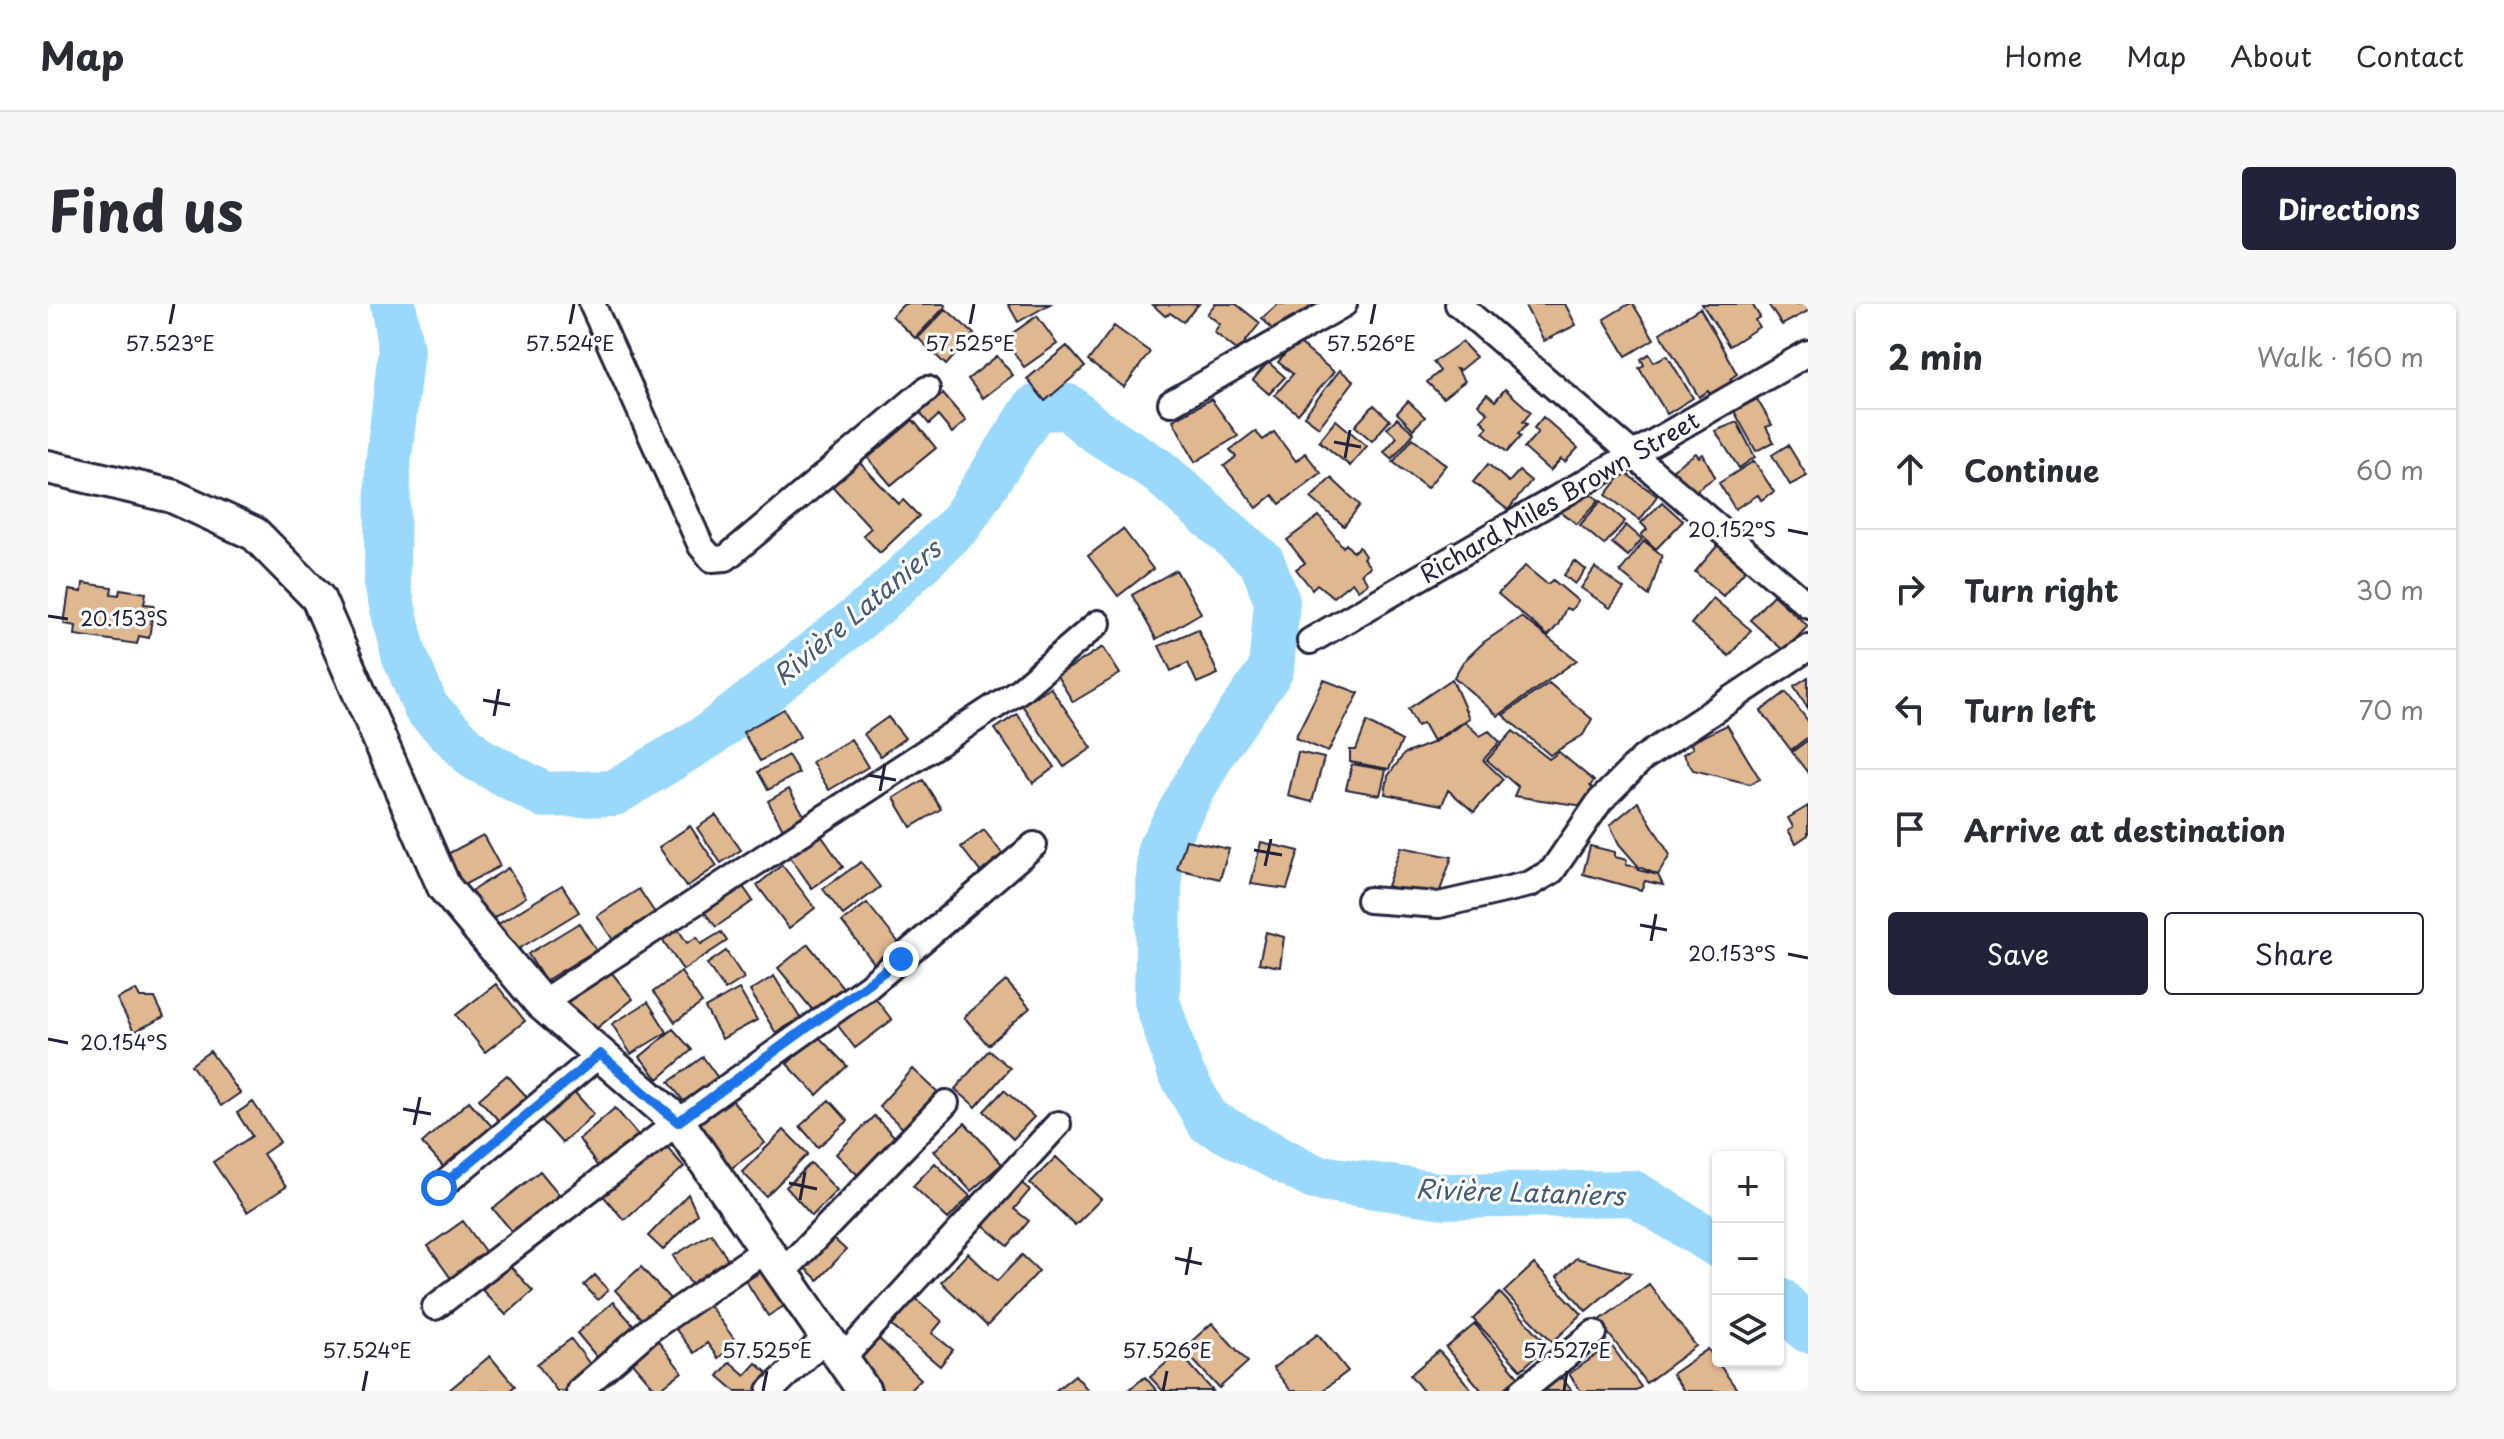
<!DOCTYPE html>
<html lang="en">
<head>
<meta charset="utf-8">
<style>
  :root { --surface:#fff; --page:#f7f7f7; --text:#2b2b33; --muted:#7c7c81; --line:#e1e1e2; --accent:#22223b }
  body { margin:0; font-family:"Playpen Sans",sans-serif; background:var(--page); color:var(--text) }
  .controls { position:absolute; right:24px; bottom:24px; display:grid; overflow:hidden; border-radius:8px; box-shadow:0 2px 6px #0004 }
  .controls button { width:72px; height:72px; display:grid; place-items:center; padding:0; border:0; border-bottom:2px solid var(--line); background:var(--surface); color:var(--text); font:40px sans-serif }
  .stop { position:absolute; width:24px; height:24px; margin:-18px; border:6px solid #1a73e8; border-radius:50%; background:#fff }
  .stop.end { background:#1a73e8; border-color:#fff; box-shadow:0 2px 8px #0008 }
  .list { margin:0; padding:0; list-style:none }
  h2 { display:flex; justify-content:space-between; align-items:center; height:104px; margin:0; padding:0 32px; font-size:34px }
  h2 small { font-size:26px; font-weight:400; color:var(--muted) }
  .list li { display:grid; grid-template-columns:52px 1fr auto; gap:24px; align-items:center; box-sizing:border-box; height:120px; padding:0 32px; border-top:2px solid var(--line) }
  .list b { display:block; font-size:30px; white-space:nowrap }
  .list em { font-size:26px; font-style:normal; color:var(--muted) }
  .actions { display:flex; gap:16px; padding:24px 32px }
  .actions a { flex:1; padding:18px 0; border:2px solid var(--accent); border-radius:8px; text-align:center; font-size:28px; color:var(--accent) }
  .actions .main { background:var(--accent); color:#fff }
  .icon { flex:none; width:44px; height:44px; fill:none; stroke:currentColor; stroke-width:2; stroke-linecap:round; stroke-linejoin:round }
  .map { position:relative; flex:none; width:1760px; height:1087px; overflow:hidden; border-radius:8px }
  header { display:flex; align-items:center; gap:48px; box-sizing:border-box; height:112px; padding:0 40px; background:var(--surface); border-bottom:2px solid var(--line) }
  header strong { font-size:38px }
  nav { display:flex; gap:44px; margin-inline-start:auto; font-size:28px }
  .intro { display:flex; align-items:center; justify-content:space-between; box-sizing:border-box; height:192px; padding:0 48px }
  h1 { margin:0; font-size:56px }
  .button { padding:20px 36px; border-radius:8px; background:var(--accent); color:#fff; font-size:28px; font-weight:700 }
  main { display:flex; gap:48px; padding:0 48px }
  aside { flex:1; background:var(--surface); border-radius:8px; box-shadow:0 2px 6px #0004 }
  .map>svg:first-child { display:block }
  .lines { fill:none; stroke-linecap:round; stroke-linejoin:round }
  .river { stroke:#9ad9fc; stroke-width:46 }
  .building { fill:#dfb890; stroke:#22223b; stroke-width:2 }
  .minor-casing { stroke:#22223b; stroke-width:30 }
  .secondary-casing { stroke:#22223b; stroke-width:38 }
  .minor { stroke:#fff; stroke-width:24 }
  .secondary { stroke:#fff; stroke-width:32 }
  .route { stroke:#1a73e8; stroke-width:10 }
  .ticks { fill:none; stroke:#22223b; stroke-width:3 }
  .labels { text-anchor:middle; stroke-width:6; stroke-linejoin:round; paint-order:stroke }
  .street-label { font-size:24px; fill:#22223b; stroke:#fff }
  .water-label { font-size:26px; font-style:italic; fill:#465975; stroke:#fff }
  .ticks-label { font-size:20px; text-anchor:middle; fill:#22223b; stroke:#fff; stroke-width:6; stroke-linejoin:round; paint-order:stroke }
</style>
</head>
<body>
<header>
<strong>Map</strong>
<nav><a>Home</a><a>Map</a><a>About</a><a>Contact</a></nav>
</header>
<div class="intro"><h1>Find us</h1><a class="button">Directions</a></div>
<main>
<div class="map">
<svg width="1760" height="1087" viewBox="0 0 1760 1087">
  <rect width="100%" height="100%" fill="#fff"/>
  <filter id="ink" filterUnits="userSpaceOnUse"><feTurbulence type="fractalNoise" baseFrequency=".0125" numOctaves="2"/><feDisplacementMap in="SourceGraphic" scale="16" xChannelSelector="R" yChannelSelector="G"/><feConvolveMatrix kernelMatrix="1 2 1 2 8 2 1 2 1" color-interpolation-filters="sRGB"/></filter>
  <g filter="url(#ink)">
    <g class="lines">
      <path class="river" d="M345 0 353 47 340 162 339 280 356 350 378 404 428 454 496 491 566 489 663 430 827 301 912 220 987 104 1020 103 1044 124 1108 165 1214 258 1229 297 1223 366 1167 445 1112 545 1109 697 1132 767 1160 817 1266 873 1397 892 1585 889 1670 941
        M1730 995 1760 1026"/>
    </g>
    <path class="building" d="M856 0H895L898 2 867 34 844 12Z
      M960 0H1002L970 18Z
      M1151 0 1135 18 1122 9 1117 12 1105 1Z
      M1167 0H1188L1212 19 1190 47 1166 28 1172 20 1159 10Z
      M1230 0H1264L1271 8 1229 31 1214 14Z
      M1476 0H1517L1528 21 1496 37Z
      M1581 0H1585L1606 35 1578 52 1556 15Z
      M1654 0H1704L1712 13 1707 16 1711 23 1681 42Z
      M1720 0H1760V7L1734 21Z
      M1652 4 1689 70 1682 75 1685 80 1664 93 1660 87 1651 93 1612 29Z
      M898 5 926 30 898 61 870 34Z
      M989 12 1009 40 976 63 956 35Z
      M1066 22 1102 48 1076 83 1040 57Z
      M1248 37 1286 68 1250 110 1227 91 1245 70 1230 58Z
      M1414 38 1428 53 1412 66 1408 65 1417 77 1395 94 1379 78 1392 67 1385 58Z
      M1019 42 1037 63 997 97 979 75Z
      M1601 50 1606 58 1619 51 1645 94 1619 110 1591 64 1596 61 1593 55Z
      M949 52 965 71 935 94 920 75Z
      M1220 58 1237 73 1221 90 1205 76Z
      M1292 66 1306 77 1271 123 1256 112Z
      M1457 85 1483 108 1475 118 1479 120 1470 130 1473 132 1459 148 1435 128 1440 123 1433 116 1440 109 1430 100 1439 90 1447 97Z
      M895 90 918 117 904 129 890 112 881 120 872 109Z
      M1163 95 1190 132 1147 158 1125 116Z
      M1709 95 1724 121 1718 123 1726 138 1708 147 1686 107Z
      M1360 97 1377 113 1365 125 1349 109Z
      M1326 101 1342 116 1324 137 1307 122Z
      M1495 113 1530 144 1517 158 1513 155 1502 167 1476 144 1490 128 1486 124Z
      M1349 114 1366 129 1344 155 1336 148 1349 133 1339 124Z
      M865 116 888 144 843 181 820 154Z
      M1288 116 1319 142 1302 162 1271 137Z
      M1689 118 1707 153 1691 164 1667 127Z
      M1207 127 1215 136 1226 128 1248 157 1257 149 1273 169 1232 200 1225 191 1209 204 1176 162 1188 153 1182 146Z
      M1365 134 1398 161 1379 184 1345 158Z
      M1740 141 1759 172 1742 181 1724 151Z
      M1648 149 1651 153 1655 150 1667 173 1643 190 1625 165Z
      M810 157 851 200 855 196 871 212 832 249 815 231 823 224 784 182Z
      M1706 157 1726 188 1713 196 1710 191 1687 205 1671 179Z
      M1440 160 1461 178 1471 167 1483 177 1460 206 1425 178Z
      M1576 168 1609 192 1592 216 1558 191Z
      M1283 174 1312 201 1296 222 1263 194Z
      M1537 186 1551 196 1529 220 1504 202 1518 194 1527 200Z
      M1553 197 1577 217 1556 241 1532 221Z
      M1614 198 1635 217 1608 245 1593 231 1599 225 1593 219Z
      M1271 212 1295 243 1298 240 1305 248 1311 243 1317 252 1315 254 1322 263 1313 269 1320 279 1310 286 1304 278 1285 293 1269 280 1264 285 1248 265 1257 259 1239 236Z
      M1578 221 1594 235 1580 252 1564 239Z
      M1075 225 1105 265 1070 292 1040 252Z
      M1596 237 1614 251 1601 292 1572 268Z
      M1670 241 1698 265 1675 292 1647 268Z
      M1527 257 1538 266 1527 280 1516 271Z
      M1477 262 1499 280 1505 276 1530 297 1523 306 1518 304 1510 321 1500 332 1450 290Z
      M1547 264 1576 285 1562 304 1533 284Z
      M1128 266 1153 309 1108 335 1084 291Z
      M35 279 64 283 63 290 71 291 72 285 98 289 96 300 106 301 101 334 91 332 89 340 27 331 28 322 16 320 21 286 34 288Z
      M1725 291 1760 322 1736 347 1702 316Z
      M1665 294 1703 326 1681 352 1643 320Z
      M1473 313 1529 356 1450 412 1406 373 1415 358 1436 338Z
      M1150 325 1170 370 1149 379 1140 359 1123 367 1111 342Z
      M1055 343 1072 370 1025 398 1009 372Z
      M1760 373V404L1746 382Z
      M1404 375 1421 414 1385 437 1375 419 1369 422 1360 405Z
      M1276 376 1311 389 1280 448 1247 434Z
      M1501 379 1544 415 1535 431 1502 451 1455 411Z
      M1002 383 1044 444 1016 463 974 401Z
      M1738 388 1760 417V433L1743 446 1713 407Z
      M736 405 752 433 712 457 695 428Z
      M969 410 1007 463 985 479 947 425Z
      M840 413 857 434 832 452 816 430Z
      M1319 418 1354 437 1341 465 1302 458V446H1308Z
      M1417 418 1432 432 1441 427 1452 438 1435 456 1455 475 1426 508 1400 486 1394 501 1337 490 1340 472 1356 450 1386 438Z
      M1679 421 1712 475 1702 480 1645 466 1635 450 1645 444 1642 439Z
      M1465 427 1501 455 1511 448 1546 477 1542 482 1552 491 1543 503 1466 492 1470 483 1439 456Z
      M803 435 820 463 781 486 764 458Z
      M1760 436V469L1744 448Z
      M1250 448 1276 454 1264 498 1240 492Z
      M740 451 751 469 720 486 710 468Z
      M1304 460 1338 466 1332 491 1298 485Z
      M875 476 893 505 863 523 846 494Z
      M741 485 757 513 735 525 720 497Z
      M1590 498 1622 551 1610 571 1591 563 1571 540 1562 521Z
      M1760 502V531L1748 539 1740 526 1745 523 1740 514Z
      M668 511 693 546 673 559 649 524Z
      M642 522 669 562 638 583 611 543Z
      M936 526 957 553 934 570 913 543Z
      M435 531 452 562 408 585 392 554Z
      M773 531 795 563 764 584 742 553Z
      M1138 536 1181 545 1172 575 1129 565Z
      M1213 538 1251 547 1239 585 1203 580Z
      M1542 542 1567 548V553L1579 556 1578 561 1591 563 1590 566 1610 571 1615 581 1597 577 1593 586 1535 570Z
      M1353 543 1404 553 1389 595 1339 582Z
      M813 558 832 583 795 611 775 585Z
      M734 561 767 604 741 624 709 581Z
      M460 564 478 593 436 620 417 591Z
      M689 574 705 597 668 623 650 600Z
      M514 581 531 608 464 649 447 622Z
      M591 585 607 609 565 636 549 612Z
      M819 599 851 639 826 659 794 618Z
      M531 619 548 646 497 677 480 650Z
      M626 619 639 639 649 633 653 640 673 628 679 637 635 666 610 629Z
      M1218 628 1236 633 1232 663 1211 659Z
      M760 640 797 686 767 709 730 664Z
      M678 647 696 674 677 686 659 660Z
      M560 664 585 695 543 729 518 697Z
      M633 668 654 699 627 718 605 688Z
      M726 672 752 714 728 729 702 687Z
      M958 677 982 704 940 741 916 713Z
      M448 680 477 717 437 748 408 711Z
      M691 685 709 716 674 735 657 704Z
      M88 686 92 694H107L116 713 86 728 69 695Z
      M825 691 844 716 807 744 788 719Z
      M600 698 619 728 583 750 564 720Z
      M625 725 644 746 610 775 592 753Z
      M769 731 799 762 769 791 739 760Z
      M941 746 962 764 928 803 907 785Z
      M162 747 192 789 173 802 143 761Z
      M655 753 670 774 637 799 621 778Z
      M865 765 893 791 859 828 831 802Z
      M459 771 480 794 453 819 431 795Z
      M521 782 546 810 514 839 489 811Z
      M956 786 986 813 965 835 936 807Z
      M679 789 717 839 681 866 643 816Z
      M781 796 800 817 770 843 752 822Z
      M421 797 448 827 401 869 374 839Z
      M205 798 232 838 215 850 238 883 199 908 165 858 204 832 189 809Z
      M567 804 590 831 550 863 531 835Z
      M826 812 853 839 816 877 788 850Z
      M917 819 954 860 923 887 886 847Z
      M736 826 760 850 718 892 694 868Z
      M615 838 636 863 576 916 551 887Z
      M1008 853 1053 895 1027 921 982 879Z
      M763 859 789 886 764 912 738 883Z
      M887 859 922 892 900 915 865 882Z
      M492 867 515 895 469 933 445 905Z
      M965 872 982 886 966 905 981 917 960 942 928 915Z
      M640 890 649 910 615 946 600 932Z
      M415 917 439 950 404 976 380 942Z
      M776 926 798 946 770 976 747 955Z
      M663 929 682 959 644 982 625 952Z
      M920 949 949 977 974 951 991 967 939 1022 893 978Z
      M1528 954 1583 969 1538 1007 1509 973Z
      M1486 960 1534 1010 1505 1038 1456 988Z
      M461 961 485 987 458 1011 434 986Z
      M593 963 624 997 598 1020 567 986Z
      M720 964 741 999 720 1012 698 977Z
      M547 971 560 986 550 996 536 981Z
      M1601 980 1648 1042 1598 1079 1551 1017Z
      M1452 989 1500 1041 1473 1066 1425 1015Z
      M656 994 689 1039 670 1054 659 1039 646 1049 623 1019Z
      M867 994 894 1017 884 1029 905 1046 892 1062 844 1022Z
      M565 998 590 1026 553 1058 529 1029Z
      M1164 1019 1200 1058 1171 1084 1135 1045Z
      M1427 1020 1471 1073 1453 1087H1434L1398 1044Z
      M1270 1030 1300 1067 1274 1087H1243L1225 1064Z
      M606 1032 634 1068 609 1087 580 1053Z
      M828 1032 873 1075 861 1087H835L804 1056Z
      M523 1035 547 1067 521 1087H509L489 1060Z
      M1563 1041 1593 1083 1586 1087H1533L1521 1070Z
      M1660 1045 1688 1084 1684 1087H1636L1624 1070Z
      M1391 1047 1425 1087H1375L1362 1071Z
      M1131 1048 1165 1087H1115L1102 1073Z
      M442 1052 467 1082 461 1087H400Z
      M682 1058 697 1071 708 1059 724 1073 711 1087H687L670 1072Z
      M1027 1071 1041 1087H1007Z
      M1097 1073 1109 1087H1079Z
      M1513 1073 1524 1087H1495Z"/>
    <g class="lines">
      <defs>
        <path id="minor" d="M544 0 653 242 664 255 678 254 879 85
          M1410 0 1760 301
          M1123 99 1296 0
          M1262 337 1760 49
          M1321 596 1391 601 1482 580 1504 567 1552 497 1595 454 1760 344
          M493 699 972 386 1050 319
          M391 884 552 750
          M736 967 898 799
          M387 1003 630 818 821 682 986 541
          M793 1056 1010 820
          M531 1087 601 1026 720 944
          M722 1087 780 1031
          M1474 1087 1546 1029"/>
        <path id="secondary" d="M0 163 124 192 207 230 270 294 396 583 493 699 630 818 816 1087"/>
      </defs>
      <use href="#minor" class="minor-casing"/>
      <use href="#secondary" class="secondary-casing"/>
      <use href="#minor" class="minor"/>
      <use href="#secondary" class="secondary"/>
    </g>
  </g>
  <g class="lines" filter="url(#ink)">
    <path class="route" d="M391 884 552 750 630 818 853 655"/>
  </g>
  <path class="ticks" d="M122 20 126 0M522 20 526 0M922 20 926 0M1323 20 1327 0M1286 138 1313 143M1297 154 1302 126M1740 226 1760 230M0 312 20 315M435 396 462 401M446 412 451 385M820 471 848 476M832 487 837 460M1206 546 1234 551M1217 562 1223 535M1592 621 1619 626M1603 637 1608 610M1740 650 1760 654M0 735 20 739M355 805 383 810M366 821 372 793M741 879 769 885M752 896 757 868M1127 954 1154 960M1138 971 1143 943M315 1087 319 1067M715 1087 719 1067M1115 1087 1119 1067M1516 1087 1519 1067"/>
  <g class="labels">
    <g class="street-label">
      <text transform="translate(1512 194) rotate(-30)" y="8">Richard Miles Brown Street</text>
    </g>
    <g class="water-label">
      <text transform="translate(809 309) rotate(-40)" y="9">Rivière Lataniers</text>
      <text transform="translate(1472 889) rotate(2)" y="9">Rivière Lataniers</text>
    </g>
  </g>
  <g class="ticks-label">
    <text x="122" y="47">57.523°E</text>
    <text x="522" y="47">57.524°E</text>
    <text x="922" y="47">57.525°E</text>
    <text x="1323" y="47">57.526°E</text>
    <text x="1684" y="233">20.152°S</text>
    <text x="76" y="322">20.153°S</text>
    <text x="1684" y="657">20.153°S</text>
    <text x="76" y="746">20.154°S</text>
    <text x="319" y="1054">57.524°E</text>
    <text x="719" y="1054">57.525°E</text>
    <text x="1119" y="1054">57.526°E</text>
    <text x="1519" y="1054">57.527°E</text>
  </g>
</svg>
<div class="controls">
<button>+</button>
<button>−</button>
<button><svg class="icon" aria-label="layers" viewBox="0 0 24 24"><path d="M12 4l9 5-9 5-9-5zM3 14l9 5 9-5"/></svg></button>
</div>
<div class="stop" style="left:391px;top:884px"></div>
<div class="stop end" style="left:853px;top:655px"></div>
</div>
<aside>
<h2>2 min<small>Walk · 160 m</small></h2>
<ul class="list">
<li><svg class="icon" aria-label="ahead" viewBox="0 0 24 24"><path d="M12 20V5M6 11l6-6 6 6"/></svg><div><b>Continue</b></div><em>60 m</em></li>
<li><svg class="icon" aria-label="right" viewBox="0 0 24 24"><path d="M7 20v-9h11M14 6l5 5-5 5"/></svg><div><b>Turn right</b></div><em>30 m</em></li>
<li><svg class="icon" aria-label="left" viewBox="0 0 24 24"><path d="M17 20v-9H6M10 6l-5 5 5 5"/></svg><div><b>Turn left</b></div><em>70 m</em></li>
<li><svg class="icon" aria-label="arrive" viewBox="0 0 24 24"><path d="M6 21V4h12l-3 4 3 4H6"/></svg><div><b>Arrive at destination</b></div></li>
</ul>
<div class="actions"><a class="main">Save</a><a>Share</a></div>
</aside>
</main>
</body>
</html>
